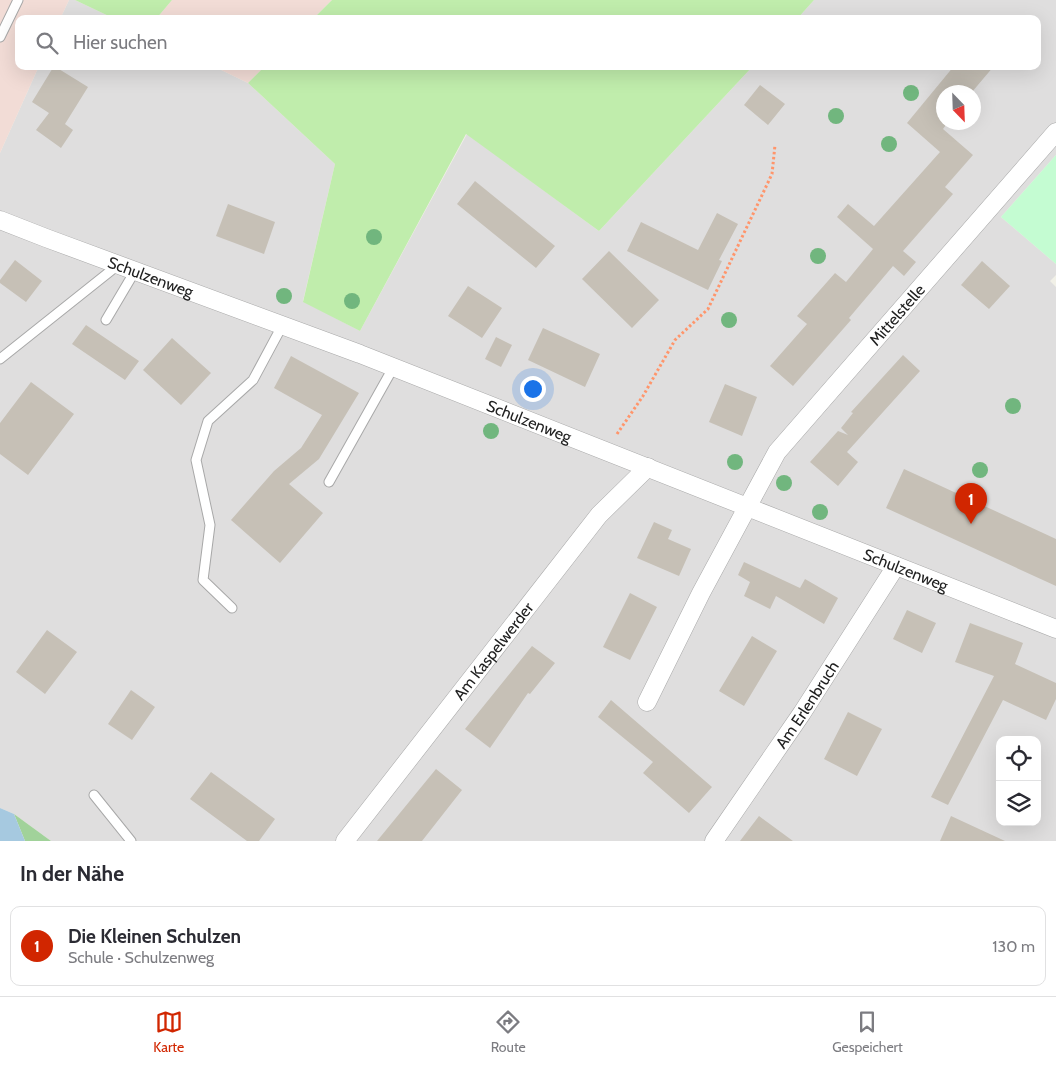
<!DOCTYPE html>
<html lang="de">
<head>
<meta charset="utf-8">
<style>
  :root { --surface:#fff; --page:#f2f2f3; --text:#2b2b33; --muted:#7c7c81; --line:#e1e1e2; --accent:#d12600 }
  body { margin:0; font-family:Cabin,sans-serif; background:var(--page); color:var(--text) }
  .controls { position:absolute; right:15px; bottom:15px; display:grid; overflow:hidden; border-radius:10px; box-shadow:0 5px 20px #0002 }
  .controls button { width:45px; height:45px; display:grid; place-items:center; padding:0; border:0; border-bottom:1px solid var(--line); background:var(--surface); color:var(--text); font:25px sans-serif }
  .compass { position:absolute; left:936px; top:85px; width:45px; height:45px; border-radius:50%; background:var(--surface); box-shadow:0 5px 20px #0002; rotate:157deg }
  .you { position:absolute; left:532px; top:388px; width:18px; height:18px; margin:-12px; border:4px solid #fff; border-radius:50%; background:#1a73e8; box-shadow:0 0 0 8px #1a73e833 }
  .badge { display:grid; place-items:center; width:32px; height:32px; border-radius:50%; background:var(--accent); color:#fff; font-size:16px; font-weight:700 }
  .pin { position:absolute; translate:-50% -41px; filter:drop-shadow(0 1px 2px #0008) }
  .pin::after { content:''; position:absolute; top:26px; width:18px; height:15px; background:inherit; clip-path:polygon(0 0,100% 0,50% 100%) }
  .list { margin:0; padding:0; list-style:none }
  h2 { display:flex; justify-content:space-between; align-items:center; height:65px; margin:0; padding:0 20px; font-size:21px }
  h2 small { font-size:16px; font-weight:400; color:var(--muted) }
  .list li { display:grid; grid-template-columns:32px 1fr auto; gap:15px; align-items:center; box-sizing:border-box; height:80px; margin:0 10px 10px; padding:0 10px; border:1px solid var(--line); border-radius:10px }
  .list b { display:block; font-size:19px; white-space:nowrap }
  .list p { margin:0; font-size:16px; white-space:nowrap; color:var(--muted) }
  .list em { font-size:16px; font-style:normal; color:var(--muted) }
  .icon { flex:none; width:28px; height:28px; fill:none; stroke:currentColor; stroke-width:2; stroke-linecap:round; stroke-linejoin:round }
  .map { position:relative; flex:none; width:1056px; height:841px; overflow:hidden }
  .search { position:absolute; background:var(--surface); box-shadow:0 5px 20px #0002; left:15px; right:15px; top:15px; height:55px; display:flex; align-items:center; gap:12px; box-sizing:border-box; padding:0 18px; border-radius:10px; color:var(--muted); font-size:19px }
  .sheet { height:155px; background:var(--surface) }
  nav { display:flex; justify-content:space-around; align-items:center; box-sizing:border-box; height:70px; border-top:1px solid var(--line); background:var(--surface); font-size:14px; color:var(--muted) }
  nav a { display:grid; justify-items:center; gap:2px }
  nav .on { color:var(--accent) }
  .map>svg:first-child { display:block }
  .residential { fill:#dfdede; fill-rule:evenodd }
  .commercial { fill:#f2dcd6 }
  .grass { fill:#c0edac }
  .forest { fill:#a1d29a }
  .park { fill:#c4fcd2 }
  .water { fill:#a6c9e0 }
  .building { fill:#c6c0b6 }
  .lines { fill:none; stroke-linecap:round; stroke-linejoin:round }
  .service-casing { stroke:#a8a8a8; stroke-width:11 }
  .minor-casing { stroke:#a8a8a8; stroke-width:19 }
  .path { stroke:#ff956b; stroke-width:3; stroke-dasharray:2.5 2.5; stroke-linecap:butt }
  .service { stroke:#fff; stroke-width:9 }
  .minor { stroke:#fff; stroke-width:18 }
  .tree { fill:#71b67e }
  .labels { text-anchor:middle; stroke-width:4; stroke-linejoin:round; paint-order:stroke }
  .street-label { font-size:16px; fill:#212121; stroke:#fff }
</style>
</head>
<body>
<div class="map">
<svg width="1056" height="841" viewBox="0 0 1056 841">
  <rect width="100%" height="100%" fill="#f1f0e7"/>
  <path class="residential" d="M69 0H75L115 19H60Z
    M814 0H1056V155L1001 217 1056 264V275L1050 281 1056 287V841H51L14 814 0 808V153L39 66H213L248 83 335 164 303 301 360 331 467 134 599 231 753 66H1037V19H797ZM944 92H974V122H944ZM1000 740H1037V822H1000Z"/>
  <path class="commercial" d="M0 0H69L60 19H19V66H39L0 153Z
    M172 0H332L313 19H156Z
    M213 66H265L248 83Z"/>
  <path class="grass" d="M75 0H172L156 19H115Z
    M332 0H814L797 19H313Z
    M265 66H753L599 231 466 134 360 331 303 302 335 164 248 83Z"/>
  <path class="forest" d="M14 814 51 841H25Z"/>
  <path class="park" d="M1056 155V264L1001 217Z"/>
  <path class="water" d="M0 808 14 814 25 841H0Z"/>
  <path class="building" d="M54 66 88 87 65 124 73 130 61 148 36 130 49 113 32 102Z
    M954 66H994L972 92H944V122H948L943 129 973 155 945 187 953 194 903 251 916 262 904 276 893 266 849 318 851 320 793 386 770 366 807 324 797 316 835 273 846 282 873 249 837 217 848 204 874 226 940 152 907 123Z
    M760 85 785 104 768 125 744 105Z
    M475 181 555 246 536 268 457 204Z
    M228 204 275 222 264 254 216 236Z
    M717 213 738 224 719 260 722 261 708 290 627 251 641 222 698 250Z
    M609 251 659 300 632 328 582 279Z
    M15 260 42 281 26 302 0 283V280Z
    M982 261 1010 286 989 309 961 285Z
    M468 286 502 308 482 338 448 316Z
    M86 325 139 361 125 380 72 344Z
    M543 328 600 354 585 387 528 360Z
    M496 337 512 345 501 367 485 359Z
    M172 338 211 373 181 405 143 370Z
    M903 355 920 371 847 452 858 462 838 486 810 462 838 431 848 435 841 428 853 413 851 412Z
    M291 356 359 393 319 459 289 484 323 513 280 563 231 520 274 471 301 448 322 415 274 388Z
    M31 382 74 414 28 475 0 454V423Z
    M725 384 757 397 742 436 709 422Z
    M904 469 1056 539V586L886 508Z
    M654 522 672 530 668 539 691 549 679 576 637 558Z
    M744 562 800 588 805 579 838 598 824 624 776 596 770 609 744 596 750 582 738 575Z
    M630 593 657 607 630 660 603 647Z
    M907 610 936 623 922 653 893 639Z
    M970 623 1023 643 1015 664 1056 683V699L1046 720 1003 700 948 805 931 797 994 676 955 662Z
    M47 630 77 652 45 694 16 672Z
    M752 636 777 651 744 706 719 691Z
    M532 646 555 663 530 694 528 693 490 748 465 729Z
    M131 690 155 707 132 740 108 724Z
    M611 700 712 787 689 813 643 773 653 762 598 717Z
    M848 712 882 729 857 776 824 759Z
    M436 769 462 790 422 841H377Z
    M211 772 275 819 259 841H247L190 799Z
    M759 816 793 841H740Z
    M951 816 1005 841H940Z"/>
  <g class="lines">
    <defs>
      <path id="service" d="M0 37 18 0
        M106 320 135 271
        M0 359 118 265
        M329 482 393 368
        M232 608 203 580 210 525 196 460 208 421 253 380 282 326
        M94 795 131 841"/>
      <g id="minor">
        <path id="s1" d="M0 220 46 238 360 354 1056 629"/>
        <path id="s2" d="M647 702 701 593 777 452 1056 132"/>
        <path id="s3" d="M345 841 599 515 648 467"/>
        <path id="s4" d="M714 841 802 713 896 566"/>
      </g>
    </defs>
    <use href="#service" class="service-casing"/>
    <use href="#minor" class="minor-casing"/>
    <path class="path" d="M617 434 643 396 675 340 708 309 772 174 775 145"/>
    <use href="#service" class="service"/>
    <use href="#minor" class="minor"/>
  </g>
  <g class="tree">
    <circle cx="911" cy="93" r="8"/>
    <circle cx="836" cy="116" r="8"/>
    <circle cx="889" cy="144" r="8"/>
    <circle cx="374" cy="237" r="8"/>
    <circle cx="818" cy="256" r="8"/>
    <circle cx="284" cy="296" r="8"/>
    <circle cx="352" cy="301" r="8"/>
    <circle cx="729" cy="320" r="8"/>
    <circle cx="1013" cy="406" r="8"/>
    <circle cx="491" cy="431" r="8"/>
    <circle cx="735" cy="462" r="8"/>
    <circle cx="980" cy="470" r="8"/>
    <circle cx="784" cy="483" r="8"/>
    <circle cx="820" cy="512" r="8"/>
  </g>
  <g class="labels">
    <g class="street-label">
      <text dy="6" stroke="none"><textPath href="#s1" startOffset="161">Schulzenweg</textPath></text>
      <text dy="6" stroke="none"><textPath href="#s2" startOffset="464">Mittelstelle</textPath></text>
      <text dy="6" stroke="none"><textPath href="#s1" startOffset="566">Schulzenweg</textPath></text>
      <text dy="6" stroke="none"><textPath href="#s1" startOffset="971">Schulzenweg</textPath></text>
      <text dy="6" stroke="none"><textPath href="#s3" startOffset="241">Am Kaspelwerder</textPath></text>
      <text dy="6" stroke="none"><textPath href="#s4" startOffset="165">Am Erlenbruch</textPath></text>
    </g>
  </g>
</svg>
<div class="controls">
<button><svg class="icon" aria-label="locate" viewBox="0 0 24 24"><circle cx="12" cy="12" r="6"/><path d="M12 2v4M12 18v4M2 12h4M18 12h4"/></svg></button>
<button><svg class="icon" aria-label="layers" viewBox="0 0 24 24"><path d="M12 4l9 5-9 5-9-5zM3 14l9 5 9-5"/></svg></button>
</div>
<svg class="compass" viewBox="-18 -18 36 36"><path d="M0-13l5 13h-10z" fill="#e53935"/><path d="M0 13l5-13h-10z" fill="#7c7c81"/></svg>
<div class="you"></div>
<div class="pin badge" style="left:971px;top:524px">1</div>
<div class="search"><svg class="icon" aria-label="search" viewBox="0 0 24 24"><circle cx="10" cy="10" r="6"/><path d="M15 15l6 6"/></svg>Hier suchen</div>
</div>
<section class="sheet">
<h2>In der Nähe<small></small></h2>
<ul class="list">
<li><span class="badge">1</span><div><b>Die Kleinen Schulzen</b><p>Schule · Schulzenweg</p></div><em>130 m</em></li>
</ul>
</section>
<nav>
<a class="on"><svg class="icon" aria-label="map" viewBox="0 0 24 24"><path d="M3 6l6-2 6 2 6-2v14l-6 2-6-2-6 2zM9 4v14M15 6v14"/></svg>Karte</a>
<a><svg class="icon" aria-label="directions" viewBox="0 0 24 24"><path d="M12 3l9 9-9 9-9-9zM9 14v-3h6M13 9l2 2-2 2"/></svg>Route</a>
<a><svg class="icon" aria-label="saved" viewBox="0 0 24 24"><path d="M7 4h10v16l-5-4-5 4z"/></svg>Gespeichert</a>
</nav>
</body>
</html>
